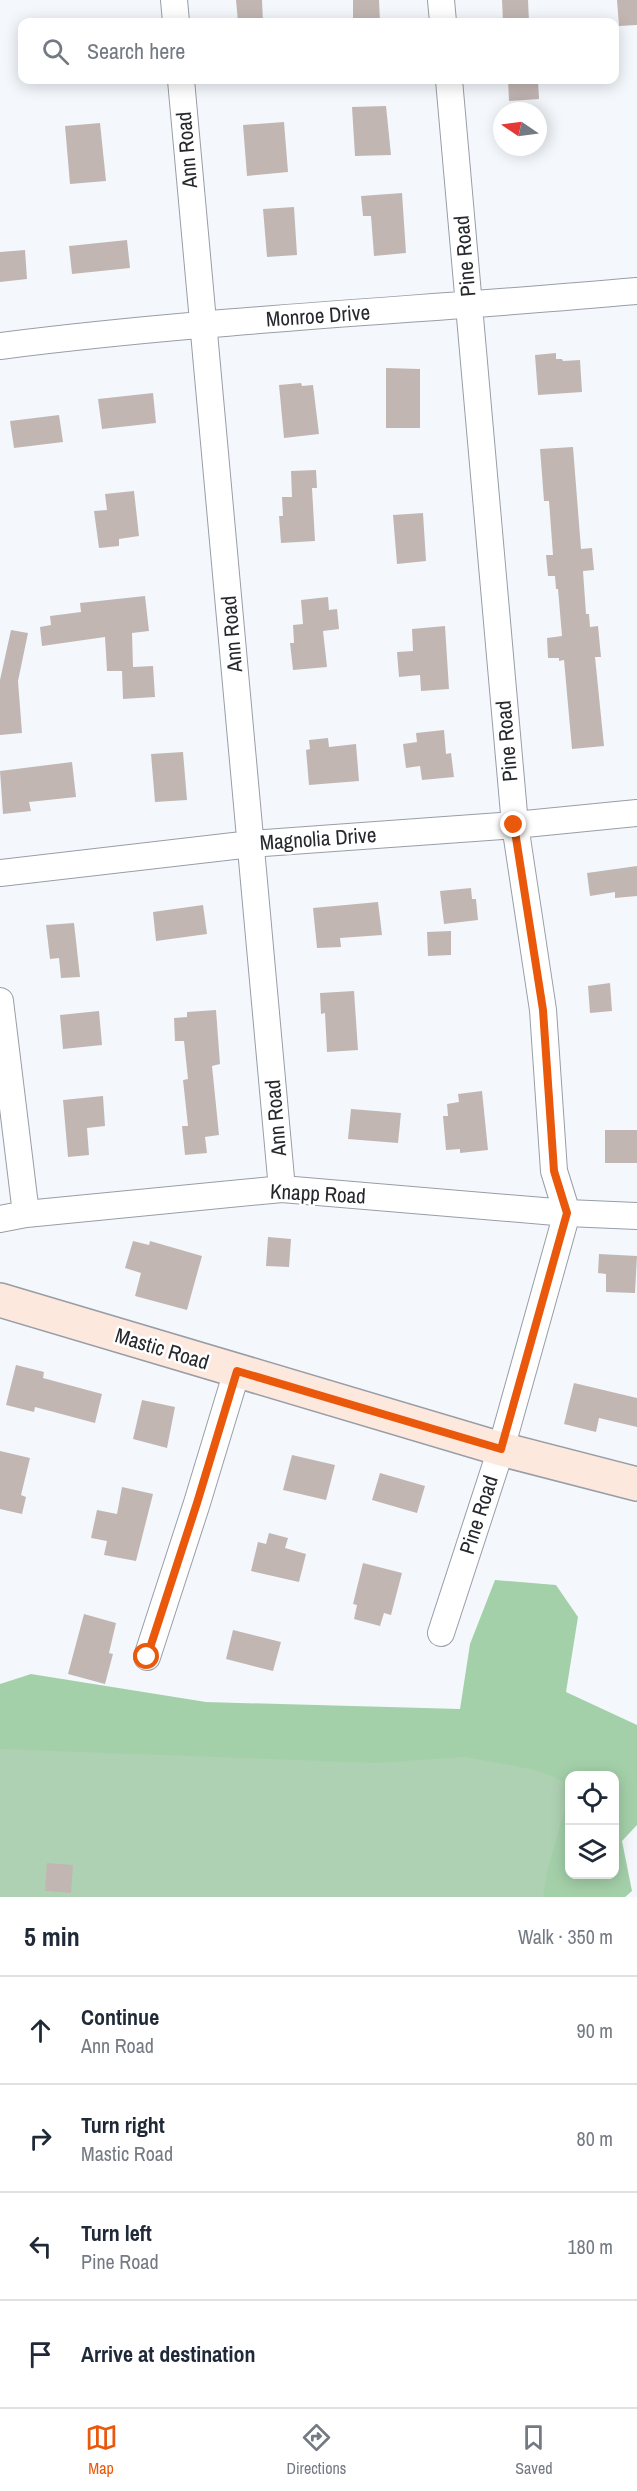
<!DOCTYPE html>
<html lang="en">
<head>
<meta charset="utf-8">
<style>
  :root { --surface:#fff; --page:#f6f6f7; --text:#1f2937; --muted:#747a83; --line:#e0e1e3; --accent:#ea580c }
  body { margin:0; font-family:"Archivo Narrow",sans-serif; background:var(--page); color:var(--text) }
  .controls { position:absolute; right:18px; bottom:18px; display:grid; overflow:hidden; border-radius:12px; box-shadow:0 3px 15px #0003 }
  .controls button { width:54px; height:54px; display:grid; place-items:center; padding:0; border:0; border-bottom:2px solid var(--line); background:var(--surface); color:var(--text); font:30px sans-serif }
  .compass { position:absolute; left:493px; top:102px; width:54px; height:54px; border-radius:50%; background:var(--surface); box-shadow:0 3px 15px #0003; rotate:283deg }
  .stop { position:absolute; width:18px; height:18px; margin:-14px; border:4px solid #ea580c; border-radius:50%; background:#fff }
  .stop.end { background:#ea580c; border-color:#fff; box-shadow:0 2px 6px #0008 }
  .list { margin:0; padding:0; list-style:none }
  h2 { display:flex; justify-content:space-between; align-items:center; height:78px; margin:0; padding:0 24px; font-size:26px }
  h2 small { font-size:20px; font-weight:400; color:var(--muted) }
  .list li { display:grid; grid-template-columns:39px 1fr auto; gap:18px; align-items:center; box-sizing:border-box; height:108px; padding:0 24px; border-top:2px solid var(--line) }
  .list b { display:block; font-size:22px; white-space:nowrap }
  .list p { margin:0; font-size:20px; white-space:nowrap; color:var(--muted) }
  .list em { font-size:20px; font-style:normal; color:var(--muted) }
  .icon { flex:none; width:33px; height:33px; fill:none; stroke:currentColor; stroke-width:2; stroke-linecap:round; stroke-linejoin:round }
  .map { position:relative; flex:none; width:637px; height:1897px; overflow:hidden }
  .search { position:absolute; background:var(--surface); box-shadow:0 3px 15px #0003; left:18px; right:18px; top:18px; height:66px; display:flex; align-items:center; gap:15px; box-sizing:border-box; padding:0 21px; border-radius:12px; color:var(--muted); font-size:22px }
  .sheet { height:510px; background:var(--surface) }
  nav { display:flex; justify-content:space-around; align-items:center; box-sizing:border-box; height:84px; border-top:2px solid var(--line); background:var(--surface); font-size:16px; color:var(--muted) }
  nav a { display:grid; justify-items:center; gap:3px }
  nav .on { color:var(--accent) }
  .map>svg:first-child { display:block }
  .green { fill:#afd1b3 }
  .forest { fill:#a4d0a9; fill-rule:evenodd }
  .building { fill:#c2b6b3 }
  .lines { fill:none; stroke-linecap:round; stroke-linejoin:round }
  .minor-casing { stroke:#989da6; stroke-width:28 }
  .secondary-casing { stroke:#989da6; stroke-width:36 }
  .minor { stroke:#fff; stroke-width:26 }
  .secondary { stroke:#fde8de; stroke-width:33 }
  .route { stroke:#ea580c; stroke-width:8 }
  .labels { text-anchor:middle; stroke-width:5; stroke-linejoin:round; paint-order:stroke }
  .street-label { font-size:21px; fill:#26282c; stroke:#fff }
</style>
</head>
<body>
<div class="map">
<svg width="637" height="1897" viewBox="0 0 637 1897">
  <rect width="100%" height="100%" fill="#f4f8fd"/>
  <path class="green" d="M0 1706 584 1746 570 1776V1874L576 1897H0Z"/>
  <path class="forest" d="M495 1580 556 1585 578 1617 566 1692 637 1725V1825L622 1841 632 1891 625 1897H543L547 1871 565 1809 563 1781 535 1770 465 1757 375 1763 0 1749V1684L31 1674 206 1702 460 1709 470 1644ZM570 1776H614V1874H570Z"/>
  <path class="building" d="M236 0H262L263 22H238Z
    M353 0H379L380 22H353Z
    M502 0H528L529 22H503Z
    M617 0H637V25L619 26Z
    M508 80H538L539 99 509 101Z
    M386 106 391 155 355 156 352 107Z
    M284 122 288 172 247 176 243 125Z
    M100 123 106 181 70 184 65 126Z
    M402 193 406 253 374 256 371 216H363L361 196Z
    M294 207 297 255 267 257 263 209Z
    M127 240 130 268 72 274 69 246Z
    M25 250 27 279 0 282V252Z
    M556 353V359H562L563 361 580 360 582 392 538 395 535 355Z
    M386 368 420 369V428H386Z
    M301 383 302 386 313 385 319 434 284 438 279 385Z
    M153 393 156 423 102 429 98 399Z
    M59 415 63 442 14 448 10 421Z
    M573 447 581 549 592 548 594 570 583 571 586 614H589L590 627 598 626 601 657H595L604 746 572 749 564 660 559 661V658H548L547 638 562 636 558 589H556L555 576H548L546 555H553L549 501H544L540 449Z
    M316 470 317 488H312L315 541 281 543 279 516H283L282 497H292L291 471Z
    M134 491 139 536 119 539V546L99 548 94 511 107 510 105 494Z
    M423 513 426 561 397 564 393 515Z
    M145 596 149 631 132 633 133 667 153 666 155 697 123 699 122 671H107L105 637 42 646 40 627 51 625 50 616 81 612 80 603Z
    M328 597 329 610 337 609 339 629 323 631 327 667 293 670 290 643H294L293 625 303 624 301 600Z
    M445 626 449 689 421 691 420 675 399 677 397 652 413 651 412 629Z
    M11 630 28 633 18 681 22 733 0 735V680Z
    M444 730 446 754 451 753 454 777 422 780 420 766 406 768 403 744 417 742 416 733Z
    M328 738 329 747 356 744 359 781 309 785 306 750 310 749 309 740Z
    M183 752 187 800 155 802 151 754Z
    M72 762 76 797 29 802 31 811 3 814 0 771Z
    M637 866V896L615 898V892L590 896 587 873Z
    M471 888 472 899H476L478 920 444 924 440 891Z
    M378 902 382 935 340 938 341 947 317 948 313 908Z
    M203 905 207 934 156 941 153 912Z
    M74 923 80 977 61 978 59 958 50 959 46 925Z
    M451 931V955L428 956 427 932Z
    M610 983 612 1011 590 1013 588 986Z
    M354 991 358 1050 327 1052 325 1013 321 1014 320 993Z
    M216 1010 220 1064 212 1066 219 1135 205 1137 207 1153 185 1155 182 1126H188L183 1080 188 1079 184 1041H175L174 1018 187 1017V1012Z
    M99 1011 102 1045 63 1049 60 1015Z
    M482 1091 488 1150 460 1153V1149L446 1150 443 1116H448L447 1104 459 1102 458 1094Z
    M103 1096 105 1126 87 1128 89 1155 68 1157 63 1100Z
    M351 1109 401 1113 398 1143 348 1139Z
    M605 1130H637V1163H605Z
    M268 1237 291 1239 289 1267 266 1266Z
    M133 1241 149 1245 150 1241 202 1256 187 1310 135 1296 141 1273 125 1268Z
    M599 1254 637 1256 635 1293 606 1292V1274L598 1273Z
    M16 1365 44 1372 43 1378 102 1394 95 1423 35 1407 34 1412 6 1405Z
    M574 1383 637 1398V1427L599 1418 596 1432 564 1424Z
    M142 1400 175 1407 167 1448 133 1439Z
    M0 1451 30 1458 21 1495 26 1497 22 1514 0 1509Z
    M292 1455 335 1465 326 1500 283 1490Z
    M380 1473 425 1486 417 1513 372 1500Z
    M122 1487 153 1494 136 1561 104 1555 107 1541 91 1538 97 1510 117 1514Z
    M269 1533 288 1538 285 1548 306 1554 299 1582 251 1571 258 1542 266 1544Z
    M363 1563 402 1573 391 1615 384 1613 380 1626 354 1619 357 1605 353 1604Z
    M84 1614 116 1623 109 1653 113 1654 105 1684 68 1674Z
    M233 1630 281 1642 273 1671 226 1659Z
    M47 1863 73 1865 71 1893 45 1891Z"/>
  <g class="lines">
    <defs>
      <path id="minor" d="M174 0 176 22
        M441 0 443 22
        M181 80 282 1189
        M0 346C212 319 425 310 637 291
        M0 873 251 844 515 825 637 813
        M0 1001 26 1214
        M0 1219 26 1214 282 1189 567 1213 637 1216
        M441 1633 501 1449 567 1213 554 1171 543 1010 515 825 449 80
        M147 1657 197 1503 237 1371"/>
      <path id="secondary" d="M0 1300 501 1449 637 1484"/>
    </defs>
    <use href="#minor" class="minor-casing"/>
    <use href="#secondary" class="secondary-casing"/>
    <use href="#minor" class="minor"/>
    <use href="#secondary" class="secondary"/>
  </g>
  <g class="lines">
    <path class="route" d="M147 1657 197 1503 237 1371 501 1449 567 1213 554 1171 543 1010 514 825"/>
  </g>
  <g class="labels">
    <g class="street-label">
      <text transform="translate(187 150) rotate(-95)" y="7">Ann Road</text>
      <text transform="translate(465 256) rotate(-95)" y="7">Pine Road</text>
      <text transform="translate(318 316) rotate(-4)" y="7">Monroe Drive</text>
      <text transform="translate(232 634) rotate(-95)" y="7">Ann Road</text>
      <text transform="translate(507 741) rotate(-95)" y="7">Pine Road</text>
      <text transform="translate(318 839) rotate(-4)" y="7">Magnolia Drive</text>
      <text transform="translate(276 1118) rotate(-95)" y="7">Ann Road</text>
      <text transform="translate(318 1194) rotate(3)" y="7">Knapp Road</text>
      <text transform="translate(162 1349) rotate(17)" y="7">Mastic Road</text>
      <text transform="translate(479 1515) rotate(-72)" y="7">Pine Road</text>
    </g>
  </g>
</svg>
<div class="controls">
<button><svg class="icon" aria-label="locate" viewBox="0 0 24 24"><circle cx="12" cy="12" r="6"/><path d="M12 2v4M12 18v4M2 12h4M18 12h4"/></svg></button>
<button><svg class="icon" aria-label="layers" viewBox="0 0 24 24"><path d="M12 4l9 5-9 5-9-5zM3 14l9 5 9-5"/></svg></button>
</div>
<svg class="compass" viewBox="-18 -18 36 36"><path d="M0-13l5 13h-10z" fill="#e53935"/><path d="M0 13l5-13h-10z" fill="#747a83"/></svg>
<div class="stop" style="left:147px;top:1657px"></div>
<div class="stop end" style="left:514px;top:825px"></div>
<div class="search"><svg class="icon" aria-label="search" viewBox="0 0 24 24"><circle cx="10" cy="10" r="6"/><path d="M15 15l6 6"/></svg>Search here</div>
</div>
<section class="sheet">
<h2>5 min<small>Walk · 350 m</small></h2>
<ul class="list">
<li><svg class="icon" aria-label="ahead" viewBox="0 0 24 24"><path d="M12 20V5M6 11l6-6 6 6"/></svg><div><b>Continue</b><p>Ann Road</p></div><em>90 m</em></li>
<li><svg class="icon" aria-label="right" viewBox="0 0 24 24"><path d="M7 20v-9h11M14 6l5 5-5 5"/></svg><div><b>Turn right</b><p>Mastic Road</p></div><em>80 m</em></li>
<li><svg class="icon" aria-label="left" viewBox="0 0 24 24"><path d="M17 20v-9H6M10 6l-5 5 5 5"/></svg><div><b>Turn left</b><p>Pine Road</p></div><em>180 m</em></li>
<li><svg class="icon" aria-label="arrive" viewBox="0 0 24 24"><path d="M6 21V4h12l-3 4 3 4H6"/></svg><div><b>Arrive at destination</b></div></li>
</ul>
</section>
<nav>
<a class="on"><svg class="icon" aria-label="map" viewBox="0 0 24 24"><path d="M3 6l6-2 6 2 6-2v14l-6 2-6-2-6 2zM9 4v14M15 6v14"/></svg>Map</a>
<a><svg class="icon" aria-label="directions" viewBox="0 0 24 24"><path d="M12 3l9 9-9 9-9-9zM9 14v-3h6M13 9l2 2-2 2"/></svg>Directions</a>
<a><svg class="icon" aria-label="saved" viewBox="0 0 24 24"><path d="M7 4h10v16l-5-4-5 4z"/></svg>Saved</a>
</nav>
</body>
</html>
